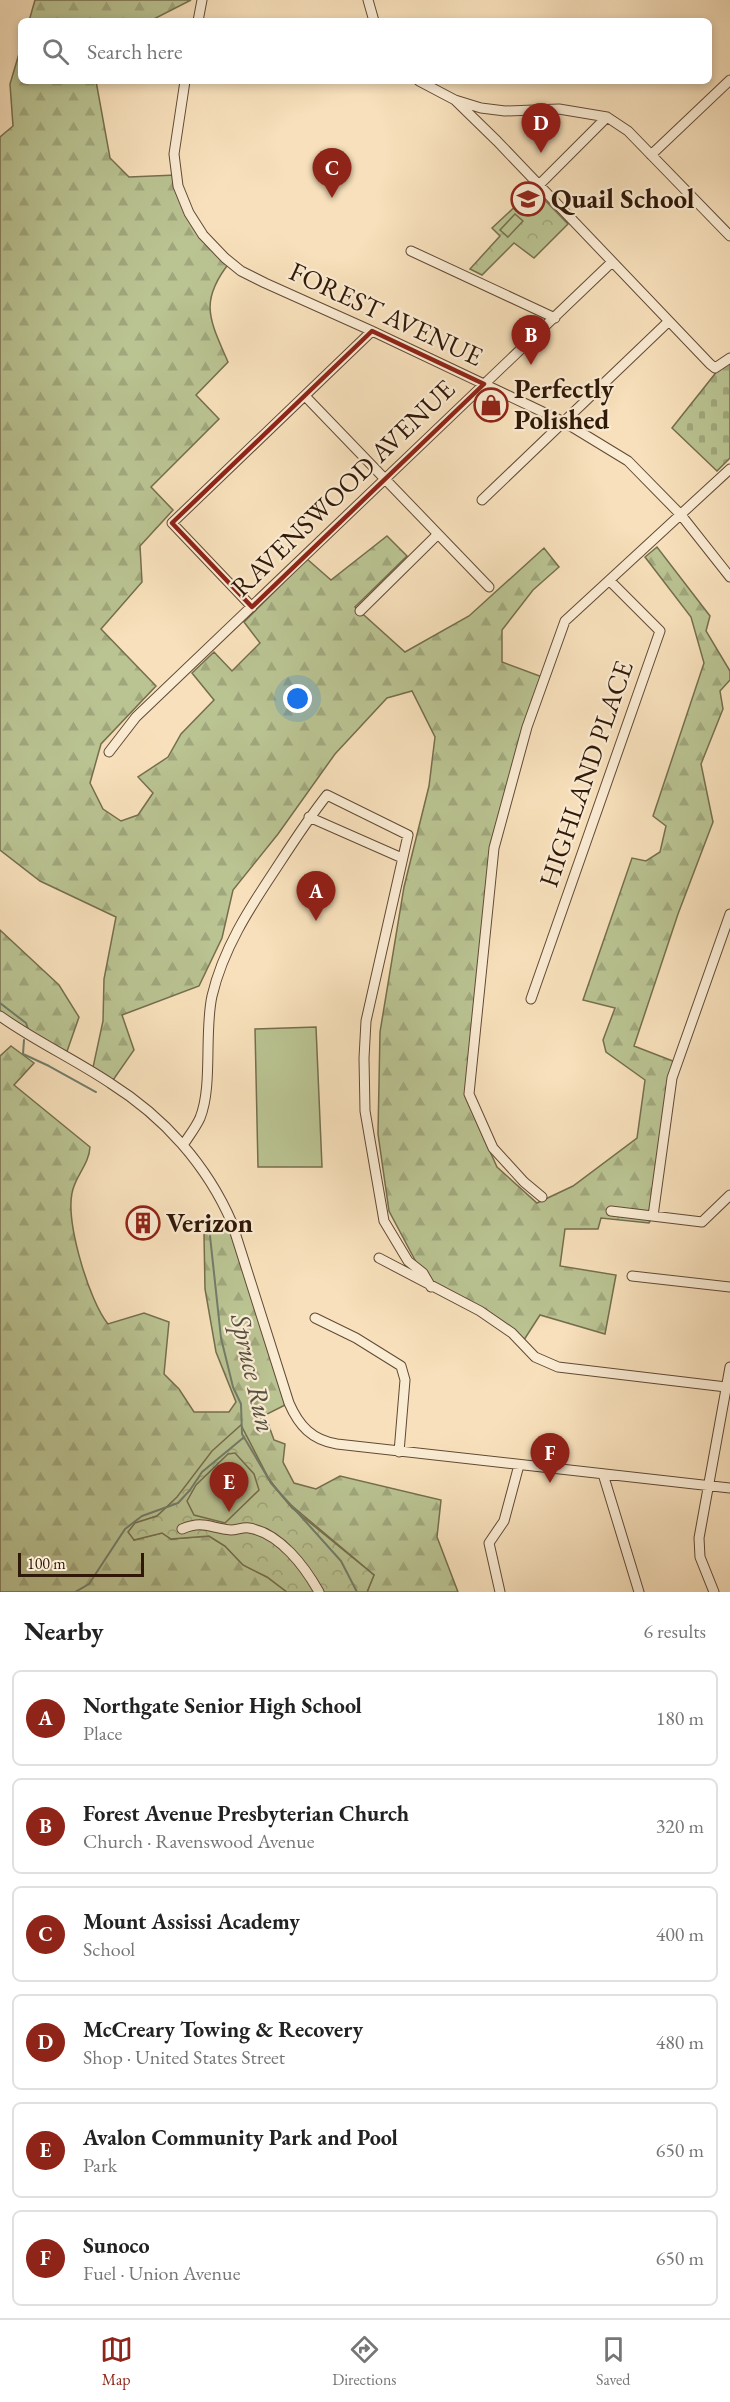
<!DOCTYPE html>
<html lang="en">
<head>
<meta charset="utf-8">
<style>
  :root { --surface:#fff; --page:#f6f6f6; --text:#222; --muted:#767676; --line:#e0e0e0; --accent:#8f2418 }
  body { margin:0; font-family:"EB Garamond",serif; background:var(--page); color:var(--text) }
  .scale { position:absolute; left:18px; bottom:15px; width:126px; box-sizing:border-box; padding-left:6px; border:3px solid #301808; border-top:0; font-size:16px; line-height:21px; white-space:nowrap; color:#301808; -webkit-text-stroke:4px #faebd3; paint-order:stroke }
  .you { position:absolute; left:298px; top:699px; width:21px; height:21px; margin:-15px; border:4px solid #fff; border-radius:50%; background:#1a73e8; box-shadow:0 0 0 9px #1a73e833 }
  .badge { display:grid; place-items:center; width:39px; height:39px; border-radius:50%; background:var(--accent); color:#fff; font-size:20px; font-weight:700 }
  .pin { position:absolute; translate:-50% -50px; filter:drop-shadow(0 2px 3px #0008) }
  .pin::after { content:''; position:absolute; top:32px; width:21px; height:18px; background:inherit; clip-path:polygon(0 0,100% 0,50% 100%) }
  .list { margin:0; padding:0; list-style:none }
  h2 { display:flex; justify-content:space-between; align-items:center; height:78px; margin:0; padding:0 24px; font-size:26px }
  h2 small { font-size:20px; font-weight:400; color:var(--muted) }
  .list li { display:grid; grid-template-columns:39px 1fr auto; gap:18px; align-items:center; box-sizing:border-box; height:96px; margin:0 12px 12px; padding:0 12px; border:2px solid var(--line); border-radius:9px }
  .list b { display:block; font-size:22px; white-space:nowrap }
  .list p { margin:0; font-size:20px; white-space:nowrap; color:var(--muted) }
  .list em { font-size:20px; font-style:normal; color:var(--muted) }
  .icon { flex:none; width:33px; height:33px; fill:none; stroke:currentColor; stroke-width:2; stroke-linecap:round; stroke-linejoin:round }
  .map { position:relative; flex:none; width:730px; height:1592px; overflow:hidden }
  .search { position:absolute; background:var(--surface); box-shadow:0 3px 9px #0003; left:18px; right:18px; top:18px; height:66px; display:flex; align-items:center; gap:15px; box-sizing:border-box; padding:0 21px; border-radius:9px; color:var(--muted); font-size:22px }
  .sheet { height:726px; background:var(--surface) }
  nav { display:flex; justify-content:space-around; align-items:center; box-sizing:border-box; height:84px; border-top:2px solid var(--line); background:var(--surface); font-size:16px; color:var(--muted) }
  nav a { display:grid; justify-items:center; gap:3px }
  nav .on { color:var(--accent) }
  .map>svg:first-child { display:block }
  .forest { fill:url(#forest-firs); stroke:#756e4d; stroke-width:1.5 }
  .cemetery { fill:url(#cemetery-stones); stroke:#756e4d; stroke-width:1.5 }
  .park { fill:url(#park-crowns); stroke:#756e4d; stroke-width:1.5 }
  .garden { fill:#bac392; stroke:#756e4d; stroke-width:1.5 }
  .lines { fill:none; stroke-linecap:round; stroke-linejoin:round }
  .stream { stroke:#727c69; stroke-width:2 }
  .minor-casing { stroke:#624a35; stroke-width:11 }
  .minor { stroke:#faebd3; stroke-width:9 }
  .marked { fill:none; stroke:#8f2418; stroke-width:4.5; stroke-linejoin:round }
  .labels { text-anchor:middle; stroke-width:4.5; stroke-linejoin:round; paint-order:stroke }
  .poi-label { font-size:27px; font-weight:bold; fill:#301808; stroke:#faebd3; text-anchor:start }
  .street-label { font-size:27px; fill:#301808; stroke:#faebd3 }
  .water-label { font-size:28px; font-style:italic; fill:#565241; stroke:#faebd3 }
</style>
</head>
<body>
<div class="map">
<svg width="730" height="1592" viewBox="0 0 730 1592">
  <defs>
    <pattern id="forest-firs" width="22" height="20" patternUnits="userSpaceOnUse" patternTransform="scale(1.5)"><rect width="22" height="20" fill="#bac392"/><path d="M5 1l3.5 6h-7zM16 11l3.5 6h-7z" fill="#a0a77c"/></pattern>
    <pattern id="cemetery-stones" width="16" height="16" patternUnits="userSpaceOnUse" patternTransform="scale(1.5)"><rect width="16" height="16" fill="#bac392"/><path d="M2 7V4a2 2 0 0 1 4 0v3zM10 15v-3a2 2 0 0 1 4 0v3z" fill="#a0a77c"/></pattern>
    <pattern id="park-crowns" width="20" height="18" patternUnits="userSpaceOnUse" patternTransform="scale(1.5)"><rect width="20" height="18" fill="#bac392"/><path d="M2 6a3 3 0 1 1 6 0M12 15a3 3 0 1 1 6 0" fill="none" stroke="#a0a77c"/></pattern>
  </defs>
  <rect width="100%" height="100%" fill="#f7e0bb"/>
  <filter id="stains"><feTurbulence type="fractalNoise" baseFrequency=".00333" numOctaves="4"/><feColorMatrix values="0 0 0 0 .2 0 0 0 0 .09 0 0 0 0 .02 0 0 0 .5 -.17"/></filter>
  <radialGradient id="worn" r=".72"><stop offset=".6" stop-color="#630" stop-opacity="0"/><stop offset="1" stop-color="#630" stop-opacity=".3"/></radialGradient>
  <path class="forest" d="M35 0H191L150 21H29Z
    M21 47V81H96L110 158 129 177 176 175 189 213 230 262C198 302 210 320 228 362L196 395 219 419 151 487 173 510 140 546 142 582 101 629 156 686 101 744 90 783 103 809 121 821 138 815 153 793 138 777 168 757 181 734 214 700 192 673 214 652 232 671 260 643 244 622 307 559 331 580 387 536 407 556 355 607 405 652 469 616 544 548 559 567 533 590 502 630V662L545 678 494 848 466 1098 497 1167 537 1203 573 1186 637 1138 645 1080 606 1052 603 1040 615 1008 583 1000 632 858 646 861 660 852 666 826 653 816 704 663 691 617 645 557 657 547 710 616 706 631 730 671V680L720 691 723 709 701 764 713 822 678 914 634 1046 678 1063 653 1216 649 1223 601 1218 598 1229H565L560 1266 616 1275 605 1334 540 1315 522 1343 512 1333 431 1287 416 1262 389 1211 378 1134 380 1032 404 887 429 786 435 737 412 691 387 698 335 754 278 834 233 890 222 938 199 986 122 1015 134 1050 111 1083 92 1072 103 1021 104 979 116 917 40 881 0 850V137L13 126 10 84Z
    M0 930 59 985 79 1017 65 1057 0 1016Z
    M11 1046 34 1063 14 1085 90 1147C89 1165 75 1176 72 1193 66 1223 89 1301 108 1324L144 1313 169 1322 164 1374 179 1389 194 1412H229L236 1402 216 1352 205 1289 204 1235 209 1225 232 1223 289 1403 265 1415 274 1440 285 1444 283 1462 294 1483 316 1489 340 1476 441 1500 437 1537 458 1592H367L374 1575 285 1500 257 1463 181 1495 157 1516 136 1523 134 1540 162 1533 171 1539 209 1536 225 1546 243 1565 267 1577 287 1592H0V1056Z"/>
  <path class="cemetery" d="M730 364V458L717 471 672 428 722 365Z"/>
  <path class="park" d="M534 189 568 224 534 258 514 243 482 275 470 269 500 236 492 228Z
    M241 1425 271 1483 292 1508 374 1575 367 1592H287L267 1577 243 1565 225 1546 209 1536 171 1539 162 1533 134 1540 128 1532 135 1523 157 1516 177 1497 212 1451Z"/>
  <path class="garden" d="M515 214 523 221 508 237 500 230Z
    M316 1027 322 1167H258L255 1029Z
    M235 1453 254 1474 259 1490 225 1523 194 1515 187 1501 196 1485 228 1454Z"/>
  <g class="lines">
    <path class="stream" d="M0 1003 26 1023 28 1029
      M24 1040 23 1054 49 1066 96 1092
      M210 1236 221 1338 233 1387 241 1404 242 1434 271 1483 341 1561 357 1592
      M75 1592 89 1584 125 1529 142 1516 178 1503 190 1490 202 1472 243 1438"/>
    <defs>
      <path id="minor" d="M368 0 374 21
        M198 21 202 0
        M185 81 174 154 178 186 189 213 203 235 225 258 241 271 265 283 372 331 564 422 628 461 681 515 730 577
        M419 81 455 100 481 108 505 111 559 109 607 117 628 131 730 236
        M455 100 497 141 710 364 715 368 730 358
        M651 155 730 80
        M539 185 607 117
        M411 251 555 318
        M305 396 489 587
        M482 500 669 321
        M252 607 172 523 372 331
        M360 611 437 535
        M109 752 136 717 612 262
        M309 817 402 858
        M531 999 660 631 610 581
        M0 1016C35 1041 74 1059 110 1083 164 1117 207 1165 232 1223L289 1403C299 1426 312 1440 337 1444L730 1488
        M183 1145C189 1136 196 1127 200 1118 213 1086 204 1032 212 996 223 949 249 909 275 870 292 844 308 819 327 795L408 835 366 1021 364 1058 365 1111 384 1221 408 1261 423 1273 431 1287
        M542 1197 524 1182 493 1148 469 1094 494 848 527 727 565 621 730 469
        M611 1211 702 1222 730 1195
        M653 1216 672 1078 730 914
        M379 1258 480 1311 512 1333 535 1357 558 1367 726 1387
        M632 1276 730 1287
        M315 1318 356 1338 401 1366 405 1380 399 1452
        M603 1474 639 1592
        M182 1529C203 1520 210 1528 231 1530 237 1530 243 1527 249 1528 280 1533 305 1567 319 1592
        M500 1592 489 1543 504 1521 519 1465
        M714 1592 700 1557 699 1538 730 1367"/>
    </defs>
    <use href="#minor" class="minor-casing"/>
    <use href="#minor" class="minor"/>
  </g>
  <path class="marked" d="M372 331 484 384 252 607 172 523Z"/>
  <defs>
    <symbol id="school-ring" viewBox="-11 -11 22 22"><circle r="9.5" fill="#faebd3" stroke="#8f2418" stroke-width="1.5"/><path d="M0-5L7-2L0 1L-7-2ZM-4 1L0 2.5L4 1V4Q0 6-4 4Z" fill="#8f2418"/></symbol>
    <symbol id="shop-ring" viewBox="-11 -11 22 22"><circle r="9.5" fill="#faebd3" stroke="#8f2418" stroke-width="1.5"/><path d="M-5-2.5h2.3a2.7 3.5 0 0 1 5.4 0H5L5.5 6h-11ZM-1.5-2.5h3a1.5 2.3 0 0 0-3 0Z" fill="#8f2418"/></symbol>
    <symbol id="building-ring" viewBox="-11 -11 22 22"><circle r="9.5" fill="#faebd3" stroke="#8f2418" stroke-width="1.5"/><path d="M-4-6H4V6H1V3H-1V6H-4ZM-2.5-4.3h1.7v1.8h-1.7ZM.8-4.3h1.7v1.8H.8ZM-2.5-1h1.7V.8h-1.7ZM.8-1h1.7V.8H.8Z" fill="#8f2418"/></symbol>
  </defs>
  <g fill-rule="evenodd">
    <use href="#school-ring" x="509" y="180" width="38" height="38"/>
    <use href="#shop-ring" x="472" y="386" width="38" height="38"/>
    <use href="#building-ring" x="124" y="1204" width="38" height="38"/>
  </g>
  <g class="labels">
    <g class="poi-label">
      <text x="551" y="208">Quail School</text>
      <text x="514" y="398">Perfectly<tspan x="514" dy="31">Polished</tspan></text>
      <text x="166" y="1232">Verizon</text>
    </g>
    <g class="street-label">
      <text transform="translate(386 314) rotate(25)" y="9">FOREST AVENUE</text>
      <text transform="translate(343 488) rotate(-44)" y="9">RAVENSWOOD AVENUE</text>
      <text transform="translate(586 774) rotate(-71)" y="9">HIGHLAND PLACE</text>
    </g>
    <g class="water-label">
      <text transform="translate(254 1373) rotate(77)" y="10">Spruce Run</text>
    </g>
  </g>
  <rect width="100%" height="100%" filter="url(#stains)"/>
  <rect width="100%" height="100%" fill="url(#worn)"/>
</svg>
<div class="scale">100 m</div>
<div class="you"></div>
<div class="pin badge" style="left:316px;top:921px">A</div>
<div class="pin badge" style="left:531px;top:365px">B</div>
<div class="pin badge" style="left:332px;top:198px">C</div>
<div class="pin badge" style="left:541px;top:153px">D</div>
<div class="pin badge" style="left:229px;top:1512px">E</div>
<div class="pin badge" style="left:550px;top:1483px">F</div>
<div class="search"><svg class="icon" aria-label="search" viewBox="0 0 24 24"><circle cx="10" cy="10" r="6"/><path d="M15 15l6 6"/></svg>Search here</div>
</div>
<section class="sheet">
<h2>Nearby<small>6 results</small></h2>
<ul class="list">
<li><span class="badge">A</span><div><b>Northgate Senior High School</b><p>Place</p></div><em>180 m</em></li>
<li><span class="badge">B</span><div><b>Forest Avenue Presbyterian Church</b><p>Church · Ravenswood Avenue</p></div><em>320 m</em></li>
<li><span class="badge">C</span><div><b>Mount Assissi Academy</b><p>School</p></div><em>400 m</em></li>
<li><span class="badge">D</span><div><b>McCreary Towing &amp; Recovery</b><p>Shop · United States Street</p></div><em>480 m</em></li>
<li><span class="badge">E</span><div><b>Avalon Community Park and Pool</b><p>Park</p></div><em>650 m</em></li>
<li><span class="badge">F</span><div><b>Sunoco</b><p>Fuel · Union Avenue</p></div><em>650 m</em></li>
</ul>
</section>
<nav>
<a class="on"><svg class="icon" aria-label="map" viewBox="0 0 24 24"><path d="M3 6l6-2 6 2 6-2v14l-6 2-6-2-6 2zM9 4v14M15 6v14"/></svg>Map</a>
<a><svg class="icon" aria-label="directions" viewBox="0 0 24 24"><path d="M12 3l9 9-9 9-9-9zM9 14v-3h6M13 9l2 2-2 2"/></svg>Directions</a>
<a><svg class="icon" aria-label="saved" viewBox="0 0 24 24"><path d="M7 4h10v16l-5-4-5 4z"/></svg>Saved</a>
</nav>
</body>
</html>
